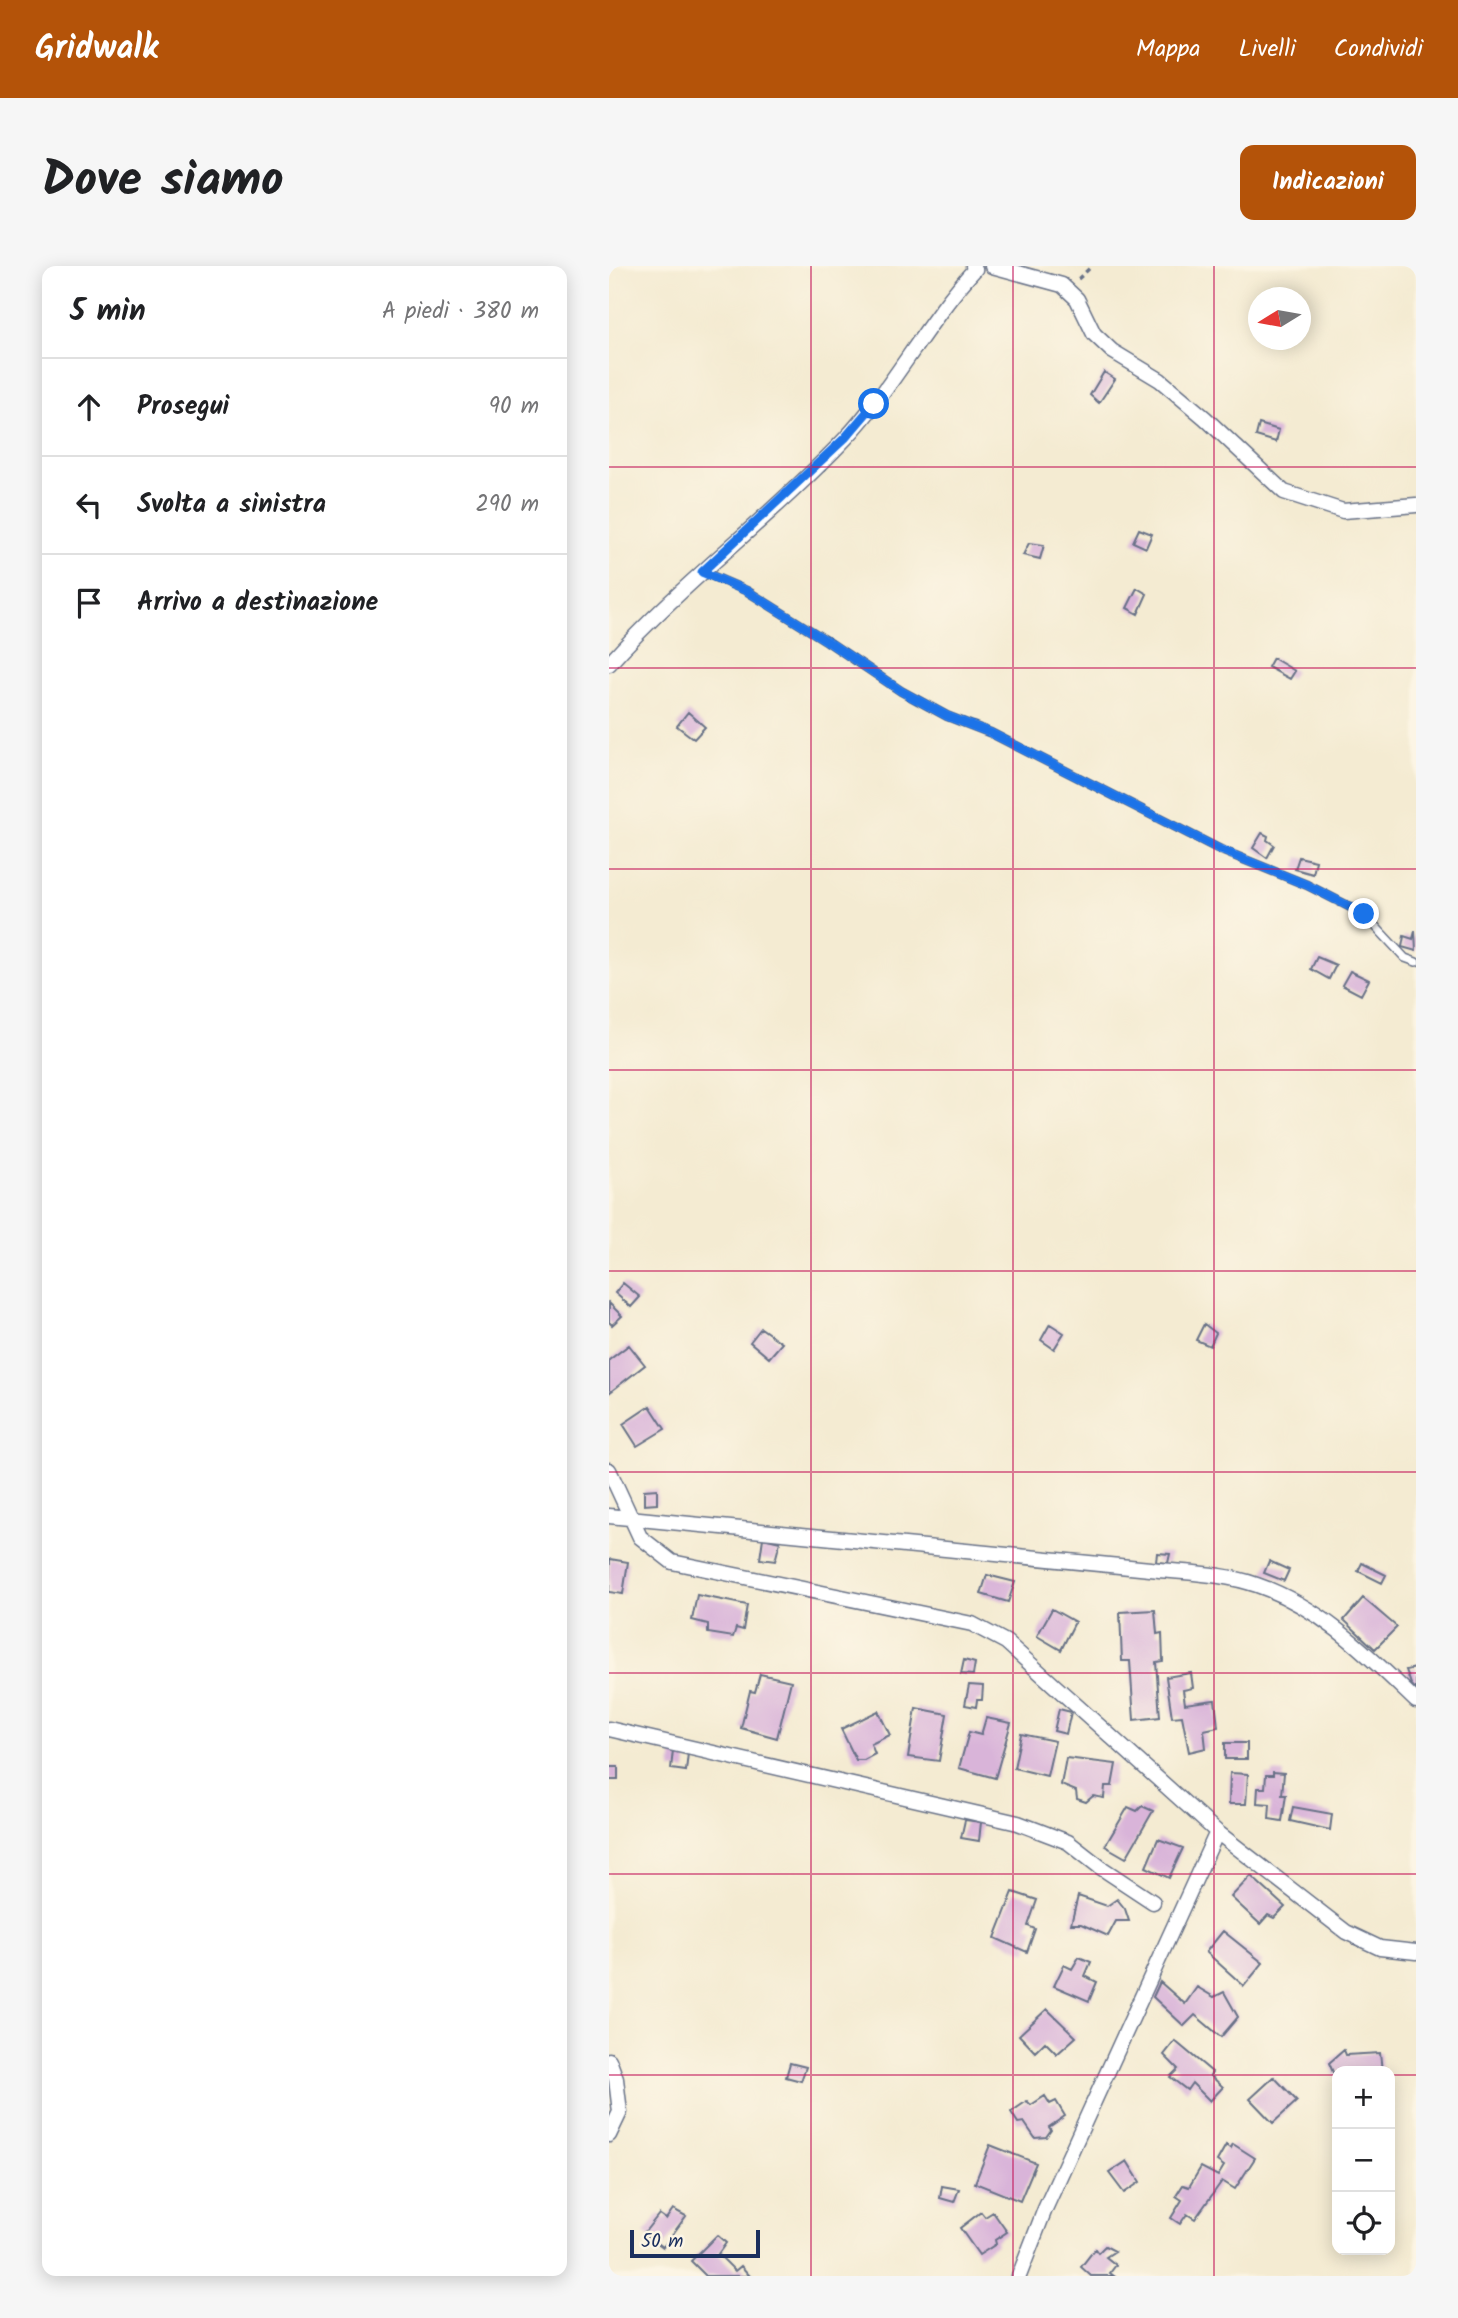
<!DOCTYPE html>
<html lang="it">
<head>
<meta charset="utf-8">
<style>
  :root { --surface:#fff; --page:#f6f6f6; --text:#202124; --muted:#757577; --line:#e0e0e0; --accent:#b45309 }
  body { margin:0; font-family:Kalam,sans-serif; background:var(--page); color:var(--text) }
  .controls { position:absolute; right:21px; bottom:21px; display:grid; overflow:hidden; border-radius:14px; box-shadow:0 4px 18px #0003 }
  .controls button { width:63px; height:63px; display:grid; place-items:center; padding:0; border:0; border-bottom:2px solid var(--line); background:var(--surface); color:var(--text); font:35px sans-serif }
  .compass { position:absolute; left:639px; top:21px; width:63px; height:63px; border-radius:50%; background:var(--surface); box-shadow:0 4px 18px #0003; rotate:259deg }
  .scale { position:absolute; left:21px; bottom:18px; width:130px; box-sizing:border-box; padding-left:7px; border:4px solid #1b2f5e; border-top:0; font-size:19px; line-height:24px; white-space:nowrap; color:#1b2f5e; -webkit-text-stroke:5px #fcf5e5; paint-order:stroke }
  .stop { position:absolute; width:21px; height:21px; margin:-16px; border:5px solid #1a73e8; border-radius:50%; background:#fff }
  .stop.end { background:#1a73e8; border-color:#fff; box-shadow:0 2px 7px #0008 }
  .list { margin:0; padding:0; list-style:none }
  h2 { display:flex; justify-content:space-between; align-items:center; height:91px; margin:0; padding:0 28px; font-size:30px }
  h2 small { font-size:23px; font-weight:400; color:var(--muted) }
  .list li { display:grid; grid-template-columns:46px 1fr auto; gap:21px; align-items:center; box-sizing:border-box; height:98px; padding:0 28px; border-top:2px solid var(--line) }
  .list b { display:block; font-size:26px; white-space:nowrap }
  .list em { font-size:23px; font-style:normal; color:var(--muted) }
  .icon { flex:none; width:38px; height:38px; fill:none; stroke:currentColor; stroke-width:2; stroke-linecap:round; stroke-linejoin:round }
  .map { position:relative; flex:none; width:807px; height:2010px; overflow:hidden; border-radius:14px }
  header { display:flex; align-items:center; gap:42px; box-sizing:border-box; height:98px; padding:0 35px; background:var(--accent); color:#fff }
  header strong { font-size:33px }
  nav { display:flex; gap:38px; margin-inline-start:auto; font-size:24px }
  .intro { display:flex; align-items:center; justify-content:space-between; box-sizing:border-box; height:168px; padding:0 42px }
  h1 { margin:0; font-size:49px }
  .button { padding:18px 32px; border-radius:14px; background:var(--accent); color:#fff; font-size:24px; font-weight:700 }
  main { display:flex; gap:42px; padding:0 42px }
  aside { flex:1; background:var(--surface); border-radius:14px; box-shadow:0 4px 18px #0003 }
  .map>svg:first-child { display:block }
  .building { fill:#d9b4d9 }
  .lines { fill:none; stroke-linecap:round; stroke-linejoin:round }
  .service-casing { stroke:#677187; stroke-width:10 }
  .minor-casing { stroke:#677187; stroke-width:17 }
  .path { stroke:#677187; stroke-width:3.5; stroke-dasharray:5 5; stroke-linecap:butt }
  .service { stroke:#fff; stroke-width:7 }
  .minor { stroke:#fff; stroke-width:14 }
  .route { stroke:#1a73e8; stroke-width:9 }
  .grid { fill:none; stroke:#c2185b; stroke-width:2; stroke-opacity:0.55 }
</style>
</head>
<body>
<header>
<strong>Gridwalk</strong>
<nav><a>Mappa</a><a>Livelli</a><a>Condividi</a></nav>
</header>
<div class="intro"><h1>Dove siamo</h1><a class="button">Indicazioni</a></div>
<main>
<aside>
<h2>5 min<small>A piedi · 380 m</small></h2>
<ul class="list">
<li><svg class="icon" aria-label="ahead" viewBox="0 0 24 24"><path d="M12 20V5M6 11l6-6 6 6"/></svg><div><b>Prosegui</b></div><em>90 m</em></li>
<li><svg class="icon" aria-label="left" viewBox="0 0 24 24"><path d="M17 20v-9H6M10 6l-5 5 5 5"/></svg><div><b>Svolta a sinistra</b></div><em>290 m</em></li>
<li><svg class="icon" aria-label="arrive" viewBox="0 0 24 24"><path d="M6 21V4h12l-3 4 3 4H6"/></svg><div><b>Arrivo a destinazione</b></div></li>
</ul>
</aside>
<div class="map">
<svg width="807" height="2010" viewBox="0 0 807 2010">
  <rect width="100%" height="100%" fill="#fcf5e5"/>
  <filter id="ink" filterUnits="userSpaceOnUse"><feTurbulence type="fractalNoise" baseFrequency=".0143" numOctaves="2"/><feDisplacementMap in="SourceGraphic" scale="14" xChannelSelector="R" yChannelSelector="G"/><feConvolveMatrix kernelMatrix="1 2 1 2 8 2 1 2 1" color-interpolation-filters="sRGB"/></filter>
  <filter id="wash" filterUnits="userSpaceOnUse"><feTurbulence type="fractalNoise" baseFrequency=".00686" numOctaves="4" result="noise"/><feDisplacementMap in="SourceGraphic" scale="28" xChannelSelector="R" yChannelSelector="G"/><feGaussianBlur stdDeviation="1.57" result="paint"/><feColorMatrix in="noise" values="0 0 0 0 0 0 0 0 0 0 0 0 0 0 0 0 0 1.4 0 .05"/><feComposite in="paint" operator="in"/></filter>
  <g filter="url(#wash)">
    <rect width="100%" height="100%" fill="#f4ebd2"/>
    <g id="blocks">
      <path class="building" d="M495 106 506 113 490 137 481 129Z
        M650 158 670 164 667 176 647 170Z
        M530 263 543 268 537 282 524 276Z
        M420 277 435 279 431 293 414 289Z
        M528 322 538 328 529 348 518 342Z
        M664 392 686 405 681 413 659 401Z
        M79 446 96 461 85 473 68 460Z
        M653 567 659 570 658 574 665 579 658 592 644 582Z
        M690 591 707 595 704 608 686 603Z
        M806 665 807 685 793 681 795 670 804 673Z
        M708 691 727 699 720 713 702 703Z
        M741 705 760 714 752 729 733 719Z
        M14 1017 31 1031 22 1041 6 1027Z
        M0 1037 13 1050 3 1059 0 1056Z
        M441 1058 455 1067 445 1083 432 1074Z
        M595 1058 607 1067 601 1080 587 1074Z
        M152 1062 173 1077 160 1092 141 1076Z
        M20 1079 36 1099 0 1127V1094Z
        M41 1140 56 1163 28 1180 14 1158Z
        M48 1223V1238L35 1239V1224Z
        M154 1272 171 1276 166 1295 151 1293Z
        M548 1287 561 1288 559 1297 547 1296Z
        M1 1293 19 1296 14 1328 0 1326Z
        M660 1295 680 1304 675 1315 655 1307Z
        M753 1297 777 1309 773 1317 749 1305Z
        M378 1309 406 1316 399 1336 372 1328Z
        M88 1329 138 1339 134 1364 127 1362 124 1371 99 1367V1358L83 1354Z
        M754 1332 788 1361 766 1383 735 1354Z
        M443 1343 466 1356 452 1384 428 1370Z
        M546 1344 548 1368 553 1367 554 1395 547 1396 551 1451 525 1454 521 1395H513L511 1346Z
        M355 1394 366 1397 364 1409 352 1408Z
        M807 1402V1424L802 1418 797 1404Z
        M582 1407 584 1422 574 1424 576 1438 606 1434 609 1461 595 1464 597 1482 580 1486 573 1450 563 1451 557 1411Z
        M151 1408 182 1415 168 1472 132 1462 141 1425 146 1426Z
        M360 1419 374 1420 373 1434H368L367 1441 356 1439Z
        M307 1442 338 1448 330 1495 299 1491Z
        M450 1443 462 1446 457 1468 445 1465Z
        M269 1445 281 1469 262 1478 266 1488 255 1494H247L232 1463Z
        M377 1452 402 1457 386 1512 350 1502 360 1466 372 1469Z
        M412 1468 446 1475 438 1510 405 1502Z
        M616 1477H638V1493H616Z
        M64 1484 79 1487 77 1505 62 1503Z
        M457 1492 507 1498 503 1520H496L495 1532 484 1530 477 1536 468 1533 467 1525 452 1519Z
        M0 1501H9V1514H0Z
        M664 1506 675 1507 673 1529H677L673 1555 660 1553 661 1538 648 1537 649 1522H656L657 1509H664Z
        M621 1507 639 1508 637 1538H620Z
        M533 1540 544 1545 517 1592 496 1580 519 1541 528 1545Z
        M684 1541 723 1548 721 1564 681 1555Z
        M356 1554 372 1556 370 1575 352 1572Z
        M549 1573 574 1582 560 1612 537 1601Z
        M642 1610 676 1641 665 1652 659 1649 651 1658 622 1631Z
        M404 1626 428 1634 419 1660 426 1663 418 1686 386 1672Z
        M469 1630 498 1640 508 1633 516 1643 520 1655H507L499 1670 472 1658H462Z
        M614 1665 654 1697 635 1720 597 1686Z
        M470 1691 482 1696 476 1710 488 1716 480 1735 445 1720 455 1699 463 1703Z
        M551 1716 576 1738 588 1721 605 1731 615 1726 629 1751 612 1771 586 1749 575 1760 544 1731Z
        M438 1743 467 1771 448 1788 436 1776 426 1786 410 1769Z
        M566 1775 603 1806 601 1809 614 1821 601 1835 583 1817 578 1824 561 1811 569 1803 555 1789Z
        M735 1784 737 1789 771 1787 773 1805H728V1811H726L720 1797Z
        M181 1797 197 1801 192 1815 177 1811Z
        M665 1811 688 1835 664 1857 641 1833Z
        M436 1830 441 1838 447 1835 456 1850 440 1861 442 1864 437 1871 426 1872 415 1856 409 1857 402 1846 418 1835 422 1839Z
        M624 1878 646 1892 626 1923 613 1915 586 1953 578 1948 571 1958 562 1952 573 1934 567 1930 574 1919 580 1921 592 1901 609 1910 615 1900 608 1895 617 1879 622 1882Z
        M381 1879 427 1897 411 1935 366 1917Z
        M518 1895 531 1916 515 1927 500 1907Z
        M333 1920 350 1923 345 1936 331 1932Z
        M64 1943 77 1950 54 1981 35 1967 50 1948 57 1953Z
        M372 1946 376 1951 384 1946 398 1966 386 1974 387 1978 370 1989 351 1962Z
        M108 1969 117 1977 109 1988 126 2005 132 2000 141 2010H97L82 1995Z
        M496 1980 506 1985 497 1991 507 1999 501 2007 505 2010H482L472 2001 486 1983 489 1987Z"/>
    </g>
  </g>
  <g filter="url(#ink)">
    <use href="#blocks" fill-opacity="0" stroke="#677187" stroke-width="2"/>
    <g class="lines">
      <defs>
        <path id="service" d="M94 306 138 325 218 375 292 425 338 450 382 467 612 584 698 619 755 648 796 692 807 696"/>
        <path id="minor" d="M383 0 453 19 468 33 485 68 503 85 551 114 596 152 675 226 734 245 807 239
          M0 398C73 317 161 252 236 173 285 121 318 55 366 3L364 0
          M0 1204 31 1271 63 1296 363 1358 397 1376 608 1566 737 1666 771 1682 807 1686
          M0 1250 541 1303C576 1307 614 1307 648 1319 712 1341 759 1389 807 1435
          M0 1463 409 1557 459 1576 491 1601 544 1636
          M0 1794 7 1813 11 1846 0 1869
          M410 2010 436 1943 608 1566"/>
      </defs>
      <use href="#service" class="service-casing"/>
      <use href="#minor" class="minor-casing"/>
      <path class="path" d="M469 13 483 0"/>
      <use href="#service" class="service"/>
      <use href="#minor" class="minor"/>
    </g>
  </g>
  <g class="lines" filter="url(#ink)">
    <path class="route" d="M265 138 236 172 93 306 138 325 218 375 292 425 338 450 382 467 612 584 698 619 755 648"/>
  </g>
  <path class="grid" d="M202 0V2010M404 0V2010M605 0V2010M0 201H807M0 402H807M0 603H807M0 804H807M0 1005H807M0 1206H807M0 1407H807M0 1608H807M0 1809H728M781 1809H807"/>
</svg>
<div class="controls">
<button>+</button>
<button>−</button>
<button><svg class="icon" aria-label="locate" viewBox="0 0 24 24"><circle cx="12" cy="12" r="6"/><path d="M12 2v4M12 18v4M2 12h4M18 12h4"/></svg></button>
</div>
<svg class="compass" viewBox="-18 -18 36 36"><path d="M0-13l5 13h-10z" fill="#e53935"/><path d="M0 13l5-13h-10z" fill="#757577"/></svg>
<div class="scale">50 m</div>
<div class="stop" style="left:265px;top:138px"></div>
<div class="stop end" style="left:755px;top:648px"></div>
</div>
</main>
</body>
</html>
